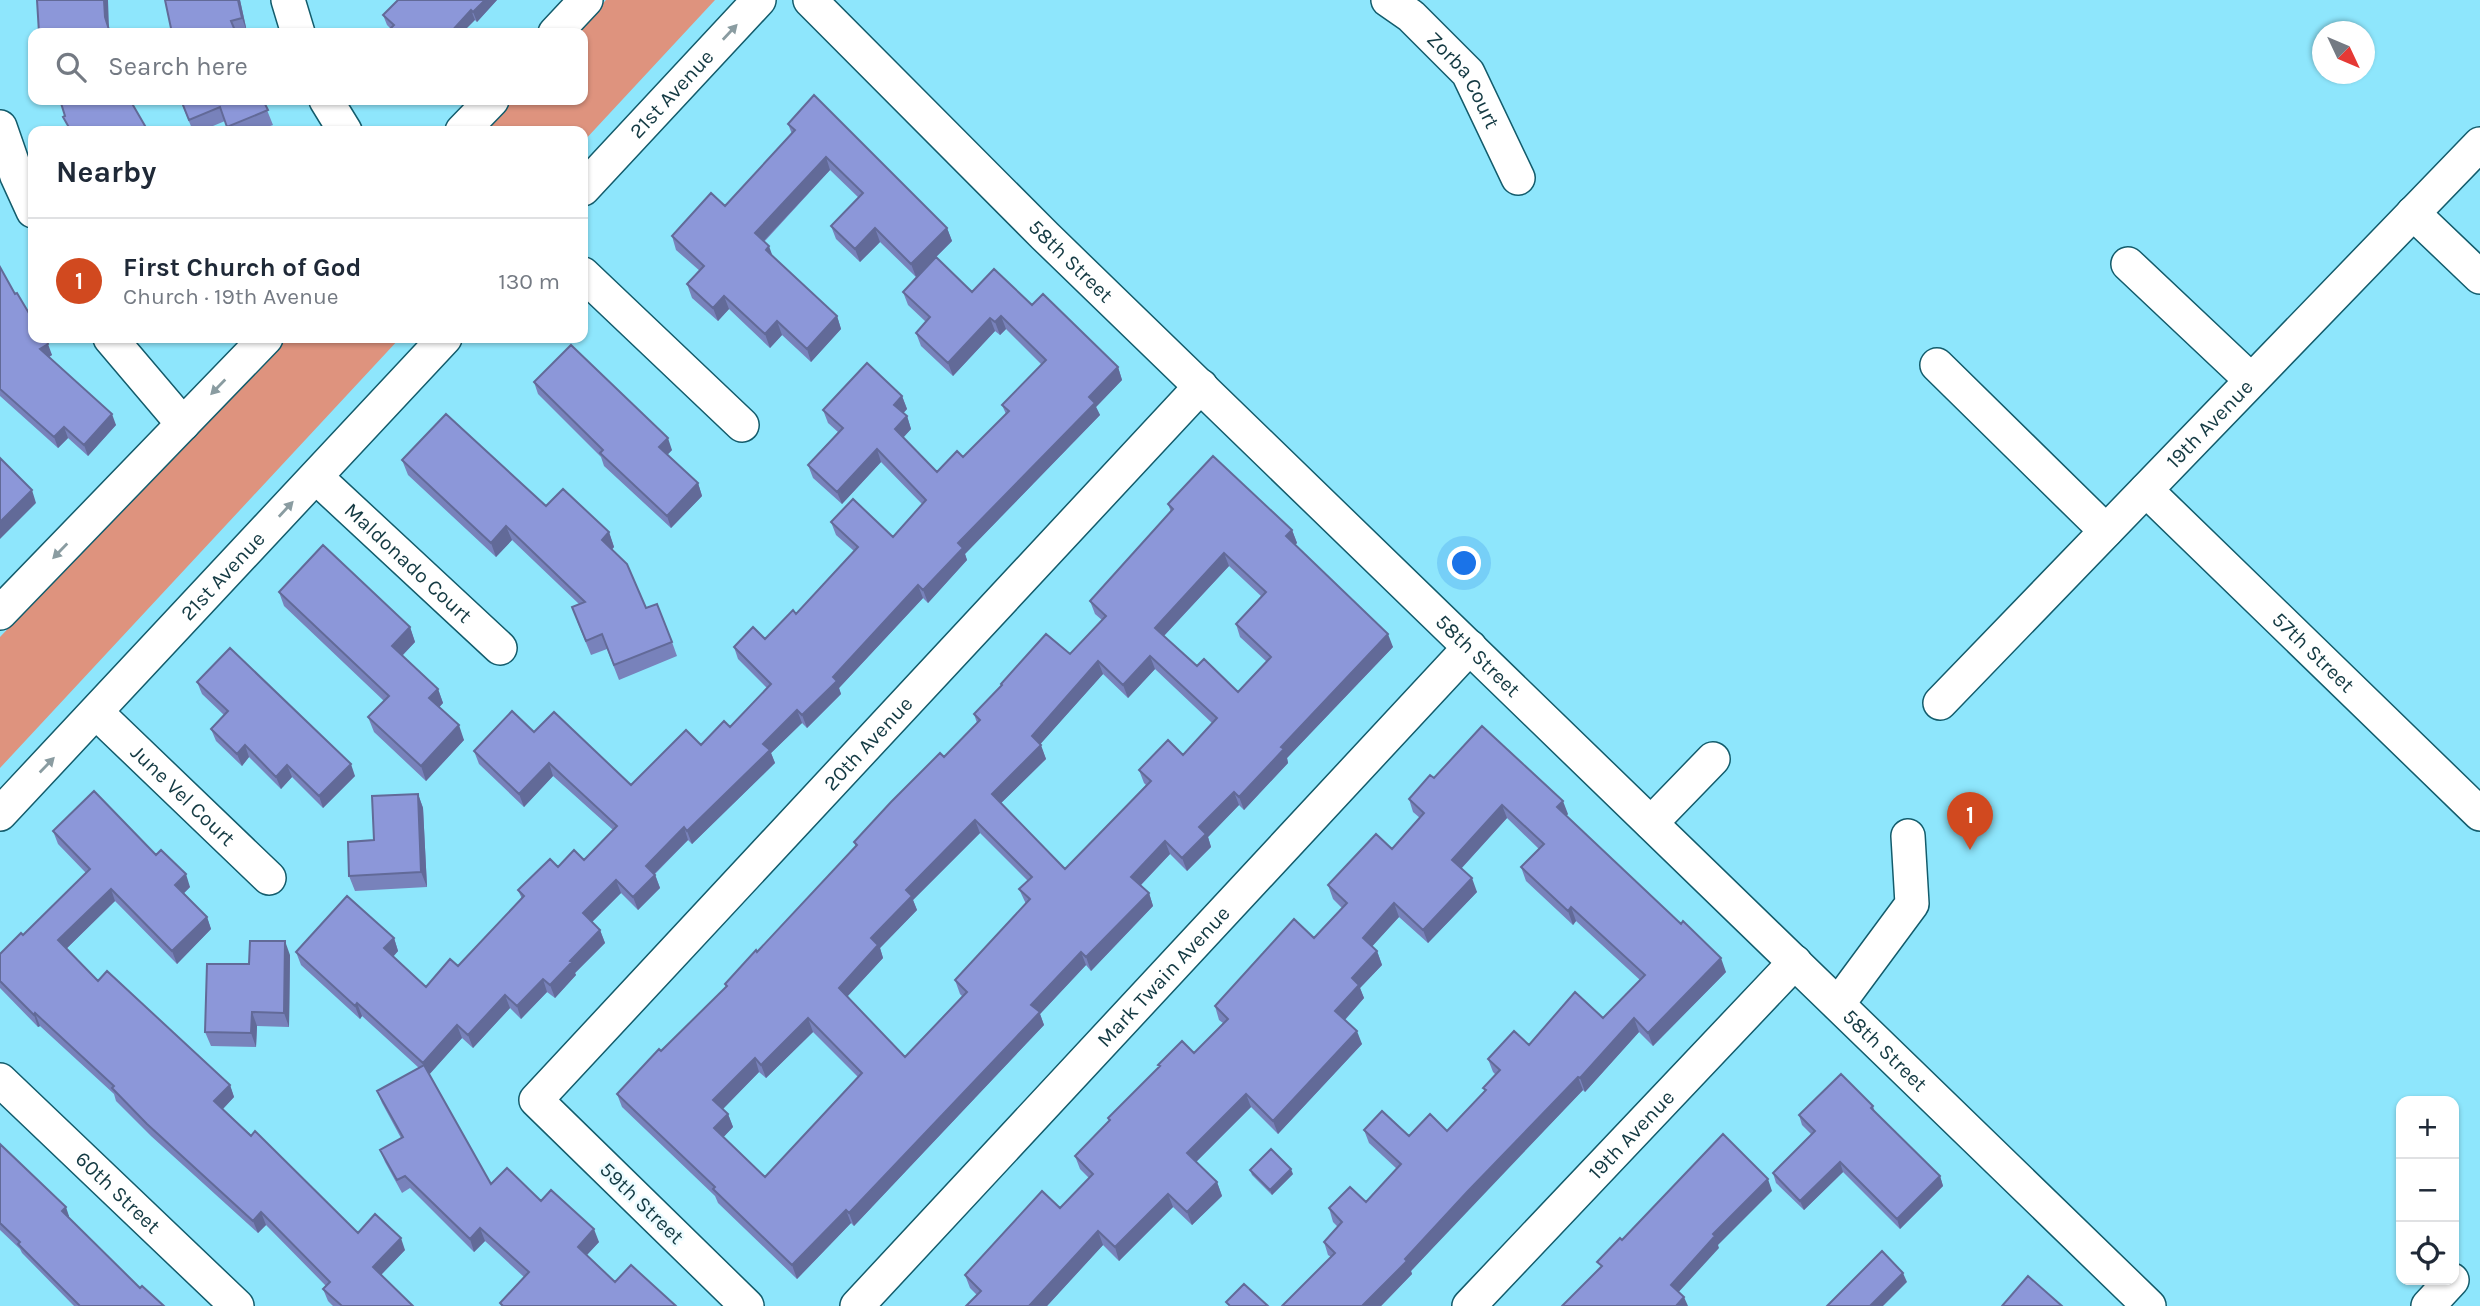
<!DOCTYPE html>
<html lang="en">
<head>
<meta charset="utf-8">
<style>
  :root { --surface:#fff; --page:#f6f6f7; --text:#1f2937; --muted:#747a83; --line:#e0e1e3; --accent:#d1491f }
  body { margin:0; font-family:Karla,sans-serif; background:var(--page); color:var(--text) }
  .controls { position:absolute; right:21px; bottom:21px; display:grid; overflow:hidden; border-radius:14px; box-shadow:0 2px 5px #0004 }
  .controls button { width:63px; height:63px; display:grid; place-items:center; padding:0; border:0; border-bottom:2px solid var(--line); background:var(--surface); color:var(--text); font:35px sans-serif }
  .compass { position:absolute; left:2312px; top:21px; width:63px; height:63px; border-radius:50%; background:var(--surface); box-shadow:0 2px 5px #0004; rotate:134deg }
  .you { position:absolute; left:1465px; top:564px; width:24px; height:24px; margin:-18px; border:5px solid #fff; border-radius:50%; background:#1a73e8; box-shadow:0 0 0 10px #1a73e833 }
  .badge { display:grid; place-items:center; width:46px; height:46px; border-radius:50%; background:var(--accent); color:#fff; font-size:23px; font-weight:700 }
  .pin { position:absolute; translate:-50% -58px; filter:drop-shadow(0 2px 4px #0008) }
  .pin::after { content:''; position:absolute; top:37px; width:24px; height:21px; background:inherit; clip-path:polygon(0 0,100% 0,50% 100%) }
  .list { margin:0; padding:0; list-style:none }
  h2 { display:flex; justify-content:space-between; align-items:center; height:91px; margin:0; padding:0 28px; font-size:30px }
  h2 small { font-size:23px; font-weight:400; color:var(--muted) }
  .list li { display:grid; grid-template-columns:46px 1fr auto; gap:21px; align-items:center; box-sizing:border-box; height:126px; padding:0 28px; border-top:2px solid var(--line) }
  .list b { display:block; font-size:26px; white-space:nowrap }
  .list p { margin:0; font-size:23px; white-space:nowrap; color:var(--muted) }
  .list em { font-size:23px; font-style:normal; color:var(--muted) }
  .icon { flex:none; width:38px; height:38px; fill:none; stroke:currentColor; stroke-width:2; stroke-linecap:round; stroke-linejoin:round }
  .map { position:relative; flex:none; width:2480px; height:1306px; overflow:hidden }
  .search { position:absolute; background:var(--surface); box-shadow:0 2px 5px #0004; left:28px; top:28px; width:560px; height:77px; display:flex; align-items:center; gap:18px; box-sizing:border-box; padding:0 24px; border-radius:14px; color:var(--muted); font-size:26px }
  .panel { position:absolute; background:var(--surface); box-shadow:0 2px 5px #0004; left:28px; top:126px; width:560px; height:217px; border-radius:14px }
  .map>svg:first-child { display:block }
  .green { fill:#de937e }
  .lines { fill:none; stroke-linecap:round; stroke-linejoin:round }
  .minor-casing { stroke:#135c6c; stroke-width:36 }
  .minor { stroke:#fff; stroke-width:33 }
  .wall { fill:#7882bb; fill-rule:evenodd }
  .shaded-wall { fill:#626a98 }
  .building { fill:#8c97d9; stroke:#626a98; stroke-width:2; fill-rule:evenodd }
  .oneway { fill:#8a9ca1 }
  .labels { text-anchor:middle; stroke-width:5; stroke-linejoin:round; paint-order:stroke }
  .street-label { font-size:21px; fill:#143a43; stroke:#ebfbff }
</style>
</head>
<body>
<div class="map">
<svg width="2480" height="1306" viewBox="0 0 2480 1306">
  <rect width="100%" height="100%" fill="#8ee6fc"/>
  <path class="green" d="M606 0H715L583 142V131H481L511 100H583V33H574Z
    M285 338H400L0 768V637Z"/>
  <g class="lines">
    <defs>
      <g id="minor">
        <path d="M288 0 298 33"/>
        <path id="s1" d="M810 0 1045 236 2149 1306"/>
        <path id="s2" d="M1388 0 1411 16 1468 73 1518 178"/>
        <path d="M555 33 586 0"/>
        <path d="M326 100 345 131"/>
        <path d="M0 127 17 176 33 211"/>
        <path d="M462 131 492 100"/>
        <path id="s3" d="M583 189 759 0"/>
        <path d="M2413 213 2480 277"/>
        <path d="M2128 264 2251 380"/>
        <path d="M583 274 742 425"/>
        <path d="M110 338 183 424"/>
        <path d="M1937 365 2106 531"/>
        <path id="s4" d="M316 477 500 648"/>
        <path id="s5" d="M2146 490 2480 814"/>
        <path d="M0 613 266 338"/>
        <path id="s6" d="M1940 703 2480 144"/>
        <path id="s7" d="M97 713 269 878"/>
        <path id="s8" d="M0 814 445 338"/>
        <path d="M1651 823 1713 759"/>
        <path d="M1838 1004 1912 904 1908 836"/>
        <path id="s9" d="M0 1080 237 1306"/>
        <path id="s10" d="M747 1306 536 1100 1201 386"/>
        <path id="s11" d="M857 1306 1470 647"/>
        <path id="s12" d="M1469 1306 1795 962"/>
        <path d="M2428 1306 2452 1280"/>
      </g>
    </defs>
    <use href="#minor" class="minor-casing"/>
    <use href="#minor" class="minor"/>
  </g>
  <path class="wall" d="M240 0 247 32 172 33Z
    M398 0H497L477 22 475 20 391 29 387 25 383 15Z
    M180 100H263L273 125 257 131H229L225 121 201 131H193Z
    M788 124 947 228 952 241 936 257 972 292 1032 305 1118 367 1122 380 1096 407 1100 415 965 554 967 560 928 603 923 598 839 688 841 694 807 728 802 723 771 753 775 763 692 844 688 840 655 874 660 888 638 910 621 893 592 922 600 930 605 943 575 973 576 975 555 998 547 992 521 1019 510 1008 473 1048 462 1038 429 1074 491 1184 541 1201 599 1242 587 1255 615 1282 676 1306H501L500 1303 524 1277 485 1241 474 1252 410 1188 402 1193 385 1162 380 1150 401 1138 382 1103 377 1091 419 1068 362 1016 360 1019 301 965 296 952 394 938 398 951 393 957 426 987 458 966 522 899 518 890 558 867 584 860 613 830 553 776 524 807 479 764 474 751 534 732 631 785 701 745 730 727 767 688 738 659 734 647 765 639 796 614 854 551 836 535 831 522 893 537 922 504 881 462 842 504 813 478 808 465 838 432 828 423 823 410 902 396 907 409 903 413 907 416 911 429 903 438 937 472 963 457 1006 414 1002 405 1042 365 1006 329 1000 335 995 331 953 376 921 346 916 333 926 322 908 305 903 292 916 277 880 242 860 262 836 239 831 226 859 198 830 170 764 242 773 257 837 316 841 329 811 362 782 335 770 348 729 309 718 321 692 298 687 284 700 271 676 250 672 236 725 206 792 134Z
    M0 267 15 294 52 355 49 357 116 425 88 456 68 438 58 448 0 396Z
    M534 382 672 450 667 455 698 483 702 496 671 528 604 466 601 457 538 394Z
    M402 460 546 506 609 532 614 547 612 549 646 608 672 642 677 656 619 680 607 649 591 655 577 621 579 604 512 540 496 557 408 475Z
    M1168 504 1292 530 1297 543 1295 545 1393 647 1287 758 1288 763 1244 810 1239 805 1208 837 1211 847 1187 871 1170 854 1141 885 1149 893 1153 906 1091 971 1086 965 1040 1014 1044 1025 854 1226 851 1223 797 1279 718 1203 715 1196 622 1107 617 1094 726 987 725 984 757 952 856 847 854 842 944 757 977 723 974 714 1002 686 1001 684 1070 654 1102 620 1095 614 1090 601 1171 512ZM1229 566 1261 596 1236 624 1240 637 1267 662 1238 692 1197 666 1164 636ZM1155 669 1212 723 1183 755 1139 770 1144 783 1146 785 1065 869 1001 803 1046 759 1040 744 1103 674 1128 698ZM980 833 1028 881 1019 889 1026 904 955 980 960 994 962 996 905 1057 847 997 883 958 880 948 917 910 913 900ZM813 1032 858 1077 765 1177 723 1137 733 1127 728 1114 723 1109 759 1072 766 1078Z
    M279 592 410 627 415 642 402 656 438 689 443 703 439 707 464 740 426 781 374 732 368 717 384 701 284 606Z
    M197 682 355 776 323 808 292 777 281 789 249 757 242 766 216 741 211 729 224 715 202 694Z
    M1434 778 1568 814 1566 816 1726 972 1653 1046 1639 1032 1585 1092 1583 1090 1472 1205 1411 1271 1412 1274 1381 1306H1282L1331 1257 1328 1255 1324 1242 1338 1227 1333 1222 1329 1208 1366 1202 1397 1169 1369 1143 1364 1130 1409 1136 1447 1131 1485 1092 1483 1088 1496 1075 1493 1072 1488 1059 1603 1018 1640 980 1576 921 1573 925 1526 881 1521 867 1539 849 1507 818 1461 869 1477 892 1428 943 1399 917 1372 946 1377 951 1382 965 1360 988 1364 998 1345 1020 1362 1044 1278 1134 1251 1107 1196 1162 1217 1182 1222 1196 1192 1225 1173 1207 1119 1261 1103 1245 1047 1306H966L977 1295 970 1288 965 1275 1060 1208 1089 1178 1080 1169 1075 1156 1109 1121 1108 1118 1159 1067 1158 1065 1194 1053 1223 1023 1219 1020 1215 1006 1314 938 1342 908 1333 899 1328 885 1392 849 1420 818 1413 812 1409 799Z
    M418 794 423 808 427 887 355 891 349 876Z
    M53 831 156 855 190 887 184 893 207 917 211 929 177 964 115 901 66 949 98 981 230 1085 234 1097 223 1109 358 1233 405 1250 381 1275 413 1306H333L328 1301 323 1289 326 1286 266 1225 258 1233 151 1136 116 1101 114 1094 40 1026 38 1027 0 988V954L23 935 86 873 58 844Z
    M290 955 289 1027 257 1026 256 1047 211 1046 205 1032 249 964Z
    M1873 1106 1875 1112 1940 1176 1943 1186 1900 1229 1843 1172 1804 1210 1776 1183 1773 1173 1812 1135 1802 1125 1799 1115Z
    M0 1144 69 1216 68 1217 140 1288 164 1306H74L22 1253 20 1249 0 1230Z
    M1250 1170 1293 1174 1272 1195 1252 1175Z"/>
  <path class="shaded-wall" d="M104 0H108L109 28 110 33 105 17Z
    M238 0H240L247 32 242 18Z
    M485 0H497L477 22 473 12Z
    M471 10 475 20 462 33H450Z
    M826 157 830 170 759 246 755 233Z
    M875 228 880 242 860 262 855 249Z
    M947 228 952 241 916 277 911 264Z
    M769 246 774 260 766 250Z
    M724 296 729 309 718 321 713 308Z
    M837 316 841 329 811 362 807 349Z
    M1001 316 1006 329 1000 335 995 322Z
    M990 318 995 331 953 376 948 363Z
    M777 321 782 335 770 348 765 334Z
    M48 344 52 355 44 360 40 349Z
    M1118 367 1122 380 1096 407 1100 415 965 554 967 560 928 603 923 590 958 543 1089 397Z
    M902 396 907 409 899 418 894 405Z
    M112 414 116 425 88 456 84 445Z
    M907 416 911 429 899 442 895 429Z
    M64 427 68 438 58 448 54 437Z
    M668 438 672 450 663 459 659 447Z
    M877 449 881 462 842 504 837 492Z
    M698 483 702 496 671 528 667 516Z
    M32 490 36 503 0 539V522Z
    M506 526 512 540 496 557 491 543Z
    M1292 530 1297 543 1291 549 1286 536Z
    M609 532 614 547 608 554 602 540Z
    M1224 553 1229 566 1159 641 1155 628Z
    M918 585 923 598 839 688 841 694 807 728 802 715 833 677Z
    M410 627 415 642 397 661 392 646Z
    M1388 634 1393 647 1287 758 1288 763 1244 810 1239 797 1281 747Z
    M1150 656 1155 669 1128 698 1123 685Z
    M1098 661 1103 674 1036 749 1032 736Z
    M438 689 443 703 435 712 429 698Z
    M797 710 802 723 771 753 775 763 692 844 687 831 763 744Z
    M459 725 464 740 426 781 421 766Z
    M245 745 249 757 242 766 237 754Z
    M1041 745 1046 759 997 807 992 794Z
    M549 763 553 776 524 807 519 794Z
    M351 764 355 776 323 808 319 796Z
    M287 765 292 777 281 789 276 777Z
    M1234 792 1239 805 1208 837 1211 847 1187 871 1182 858 1199 827Z
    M418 794 423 808 427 887 421 872Z
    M1563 801 1568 814 1562 821 1557 807Z
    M1502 805 1507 818 1457 873 1452 860Z
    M975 820 980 833 913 900 917 910 880 948 883 958 843 1001 839 988 871 938 906 890Z
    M684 827 688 840 650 878 646 866Z
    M1165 841 1170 854 1136 890 1131 877Z
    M186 874 190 887 180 897 175 885Z
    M655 875 660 888 638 910 633 897Z
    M1472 878 1477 892 1428 943 1423 930Z
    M616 880 621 893 588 926 583 913Z
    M111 889 115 901 62 953 58 940Z
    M1149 893 1153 906 1091 971 1086 957Z
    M1394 903 1399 917 1368 951 1363 938Z
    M1571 907 1576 921 1573 925 1568 911Z
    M207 917 211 929 177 964 172 951Z
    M600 930 605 943 575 973 576 975 555 998 550 985 570 961Z
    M394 938 398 951 389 961 384 948Z
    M285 941 290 955 289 1027 284 1013Z
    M1377 951 1382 965 1360 988 1364 998 1340 1025 1335 1011 1352 978Z
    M1081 952 1086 965 1040 1014 1044 1025 854 1226 849 1213 1031 1005Z
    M1721 958 1726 972 1653 1046 1648 1033Z
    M543 979 547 992 521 1019 517 1006Z
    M505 995 510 1008 473 1048 468 1035Z
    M357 1003 362 1016 360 1019 355 1006Z
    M252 1012 257 1026 256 1047 251 1033Z
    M35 1013 40 1026 38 1027 34 1015Z
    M808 1018 813 1032 766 1078 761 1065Z
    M1634 1018 1639 1032 1585 1092 1580 1078Z
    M457 1025 462 1038 428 1076 423 1063Z
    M1357 1031 1362 1044 1278 1134 1273 1121Z
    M755 1058 759 1072 718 1114 713 1100Z
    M1578 1077 1583 1090 1411 1271 1412 1274 1381 1306H1362L1467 1192Z
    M230 1085 234 1097 218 1114 214 1101Z
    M1246 1094 1251 1107 1192 1166 1187 1153Z
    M728 1114 733 1127 719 1142 714 1128Z
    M1840 1162 1843 1172 1804 1210 1800 1201Z
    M1291 1169 1293 1174 1272 1195 1270 1190Z
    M1940 1176 1943 1186 1900 1229 1897 1219Z
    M1768 1179 1772 1191 1718 1245 1719 1248 1675 1296 1671 1285 1713 1234Z
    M1217 1182 1222 1196 1192 1225 1187 1212Z
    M1168 1194 1173 1207 1119 1261 1115 1247Z
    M66 1207 69 1216 65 1220 62 1211Z
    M846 1210 851 1223 797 1279 792 1265Z
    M261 1212 266 1225 258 1233 253 1221Z
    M480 1228 485 1241 474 1252 470 1239Z
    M594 1229 599 1242 583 1259 578 1247Z
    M1098 1231 1103 1245 1047 1306H1029Z
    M401 1238 405 1250 377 1279 373 1267Z
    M1903 1273 1907 1282 1883 1306H1870Z
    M1684 1297 1688 1306H1676Z"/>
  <path class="building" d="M37 0H104L105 17 110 33H39Z
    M165 0H238L242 18 231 21 236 33H172Z
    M398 0H485L473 12 471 10 450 33H386L394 25 383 15Z
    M814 95 947 228 911 264 875 228 855 249 831 226 863 193 826 157 755 233 769 246 766 250 837 316 807 349 777 321 765 334 724 296 713 308 687 284 704 266 672 236 711 193 725 206 795 130 788 124Z
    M60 100H130L148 131H71L63 117 65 116Z
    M181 100H263L268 110 227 127 220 107 189 120Z
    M936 257 972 292 994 269 1032 305 1043 294 1118 367 1089 397 1095 403 958 543 963 548 923 590 918 585 833 677 837 681 802 715 797 710 763 744 770 750 687 831 684 827 646 866 655 875 633 897 616 880 583 913 600 930 570 961 572 962 550 985 543 979 517 1006 505 995 468 1035 457 1025 423 1063 357 1003 355 1006 296 952 347 896 394 938 384 948 426 987 450 959 458 966 524 896 518 890 550 859 558 867 574 850 584 860 617 826 549 763 519 794 474 751 512 711 534 732 554 712 631 785 686 730 701 745 724 721 730 727 771 684 734 647 753 627 765 639 793 610 796 614 858 547 831 522 853 499 893 537 926 500 877 449 837 492 808 465 843 428 823 410 867 363 902 396 894 405 907 416 895 429 937 472 957 451 963 457 1009 411 1002 405 1046 360 1001 316 995 322 990 318 948 363 916 333 930 317 903 292Z
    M0 267 15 294 17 293 33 320V338H45L48 344 40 349 112 414 84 445 64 427 54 437 0 389Z
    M571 345 668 438 659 447 698 483 667 516 600 453 603 450 534 382Z
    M446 414 546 506 563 489 609 532 602 540 627 564 646 608 657 604 672 642 614 665 602 634 586 641 572 607 585 602 506 526 491 543 402 460Z
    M1213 456 1292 530 1286 536 1388 634 1281 747 1284 749 1239 797 1234 792 1199 827 1206 834 1182 858 1165 841 1131 877 1149 893 1086 957 1081 952 1031 1005 1040 1012 849 1213 846 1210 792 1265 713 1189 715 1187 617 1094 659 1049 661 1051 727 986 725 984 756 950 757 952 857 845 854 842 891 802 940 753 944 757 980 720 974 714 1002 685 1001 684 1046 634 1070 654 1106 616 1090 601 1173 509 1168 504ZM1224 553 1266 592 1236 624 1271 657 1238 692 1204 659 1197 666 1155 628ZM1150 656 1217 718 1183 755 1168 740 1139 770 1151 781 1065 869 992 794 1041 745 1032 736 1098 661 1123 685ZM975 820 1032 877 1019 889 1030 899 955 980 967 992 905 1057 839 988 878 945 871 938 912 896 906 890ZM808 1018 862 1073 765 1177 714 1128 728 1114 713 1100 755 1058 761 1065Z
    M0 458 32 490 0 522Z
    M323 545 410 627 392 646 438 689 429 698 459 725 421 766 368 717 389 696 279 592Z
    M230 648 351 764 319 796 287 765 276 777 245 745 237 754 211 729 228 711 197 682Z
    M1482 726 1563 801 1557 807 1681 924 1683 921 1721 958 1648 1033 1634 1018 1580 1078 1578 1077 1467 1192 1405 1259 1407 1261 1362 1306H1282L1335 1253 1324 1242 1342 1222 1329 1208 1350 1187 1366 1202 1401 1164 1364 1130 1382 1111 1409 1136 1430 1114 1447 1131 1486 1090 1483 1088 1500 1070 1488 1059 1514 1031 1529 1045 1575 992 1603 1018 1645 975 1571 907 1568 911 1521 867 1544 844 1502 805 1452 860 1472 878 1423 930 1394 903 1363 938 1377 951 1352 978 1359 985 1335 1011 1357 1031 1273 1121 1246 1094 1187 1153 1217 1182 1187 1212 1168 1194 1115 1247 1098 1231 1029 1306H966L981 1291 965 1275 1042 1191 1060 1208 1093 1174 1075 1156 1110 1120 1108 1118 1160 1066 1158 1065 1182 1041 1194 1053 1228 1019 1215 1006 1294 919 1314 938 1347 903 1328 885 1376 834 1392 849 1424 813 1409 799 1430 775 1434 778Z
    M94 791 156 855 161 850 186 874 175 885 207 917 172 951 111 889 58 940 98 981 107 971 230 1085 214 1101 251 1136 255 1131 358 1233 375 1214 401 1238 373 1267 413 1306H342L323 1289 330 1282 261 1212 253 1221 147 1124 112 1088 114 1086 35 1013 34 1015 0 981V954L21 933 23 935 90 869 53 831Z
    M418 794 421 872 349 876 348 842 374 840 372 796Z
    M250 941H285L284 1013 252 1012 251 1033 205 1032 207 964H249Z
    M424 1065 491 1184 507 1168 541 1201 551 1190 594 1229 578 1247 615 1282 631 1265 676 1306H503L500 1303 529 1272 480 1228 470 1239 405 1176 397 1180 380 1150 403 1137 377 1091Z
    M1841 1074 1873 1106 1871 1108 1940 1176 1897 1219 1840 1162 1800 1201 1773 1173 1815 1131 1799 1115Z
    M1723 1134 1768 1179 1713 1234 1715 1236 1671 1285 1684 1297 1676 1306H1562L1602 1266 1597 1262 1620 1238 1622 1240Z
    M0 1144 66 1207 62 1211 140 1288 142 1286 164 1306H80L18 1244 20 1242 0 1223Z
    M1271 1149 1291 1169 1270 1190 1250 1170Z
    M1882 1251 1903 1273 1870 1306H1827Z
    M2028 1276 2062 1306H2002Z
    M1244 1284 1268 1306H1230L1226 1302Z"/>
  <defs><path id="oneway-solid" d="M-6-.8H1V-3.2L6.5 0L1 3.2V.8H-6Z" transform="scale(1.75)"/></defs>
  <g class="oneway">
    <use href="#oneway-solid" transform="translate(730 32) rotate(-47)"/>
    <use href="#oneway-solid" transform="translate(218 387) rotate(134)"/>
    <use href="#oneway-solid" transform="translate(286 509) rotate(-47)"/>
    <use href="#oneway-solid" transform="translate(60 551) rotate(134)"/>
    <use href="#oneway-solid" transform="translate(47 765) rotate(-46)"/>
  </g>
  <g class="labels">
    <g class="street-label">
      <text dy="7" stroke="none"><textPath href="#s2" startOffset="112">Zorba Court</textPath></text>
      <text dy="7" stroke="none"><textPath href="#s3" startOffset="130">21st Avenue</textPath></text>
      <text dy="7" stroke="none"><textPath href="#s1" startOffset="369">58th Street</textPath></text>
      <text dy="7" stroke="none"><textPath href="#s6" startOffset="388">19th Avenue</textPath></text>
      <text dy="7" stroke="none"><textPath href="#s4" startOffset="126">Maldonado Court</textPath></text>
      <text dy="7" stroke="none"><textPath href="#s8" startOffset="326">21st Avenue</textPath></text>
      <text dy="7" stroke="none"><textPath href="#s5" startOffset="233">57th Street</textPath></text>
      <text dy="7" stroke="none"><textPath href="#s1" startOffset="936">58th Street</textPath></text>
      <text dy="7" stroke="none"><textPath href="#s10" startOffset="782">20th Avenue</textPath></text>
      <text dy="7" stroke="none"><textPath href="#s7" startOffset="119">June Vel Court</textPath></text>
      <text dy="7" stroke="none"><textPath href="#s11" startOffset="450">Mark Twain Avenue</textPath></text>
      <text dy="7" stroke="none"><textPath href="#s1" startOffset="1503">58th Street</textPath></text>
      <text dy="7" stroke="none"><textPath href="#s12" startOffset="236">19th Avenue</textPath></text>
      <text dy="7" stroke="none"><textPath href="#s9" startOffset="163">60th Street</textPath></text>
      <text transform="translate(642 1203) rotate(44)" y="7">59th Street</text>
    </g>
  </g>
</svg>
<div class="controls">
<button>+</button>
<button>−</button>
<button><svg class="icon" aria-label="locate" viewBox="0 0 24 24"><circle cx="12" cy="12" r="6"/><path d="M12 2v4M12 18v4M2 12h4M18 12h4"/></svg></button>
</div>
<svg class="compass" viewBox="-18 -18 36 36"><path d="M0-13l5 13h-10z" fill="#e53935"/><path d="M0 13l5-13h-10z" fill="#747a83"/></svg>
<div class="you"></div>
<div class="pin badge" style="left:1970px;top:850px">1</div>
<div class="search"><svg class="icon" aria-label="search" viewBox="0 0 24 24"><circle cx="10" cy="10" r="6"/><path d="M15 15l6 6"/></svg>Search here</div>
<section class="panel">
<h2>Nearby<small></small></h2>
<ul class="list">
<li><span class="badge">1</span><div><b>First Church of God</b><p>Church · 19th Avenue</p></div><em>130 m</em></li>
</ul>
</section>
</div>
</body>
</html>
